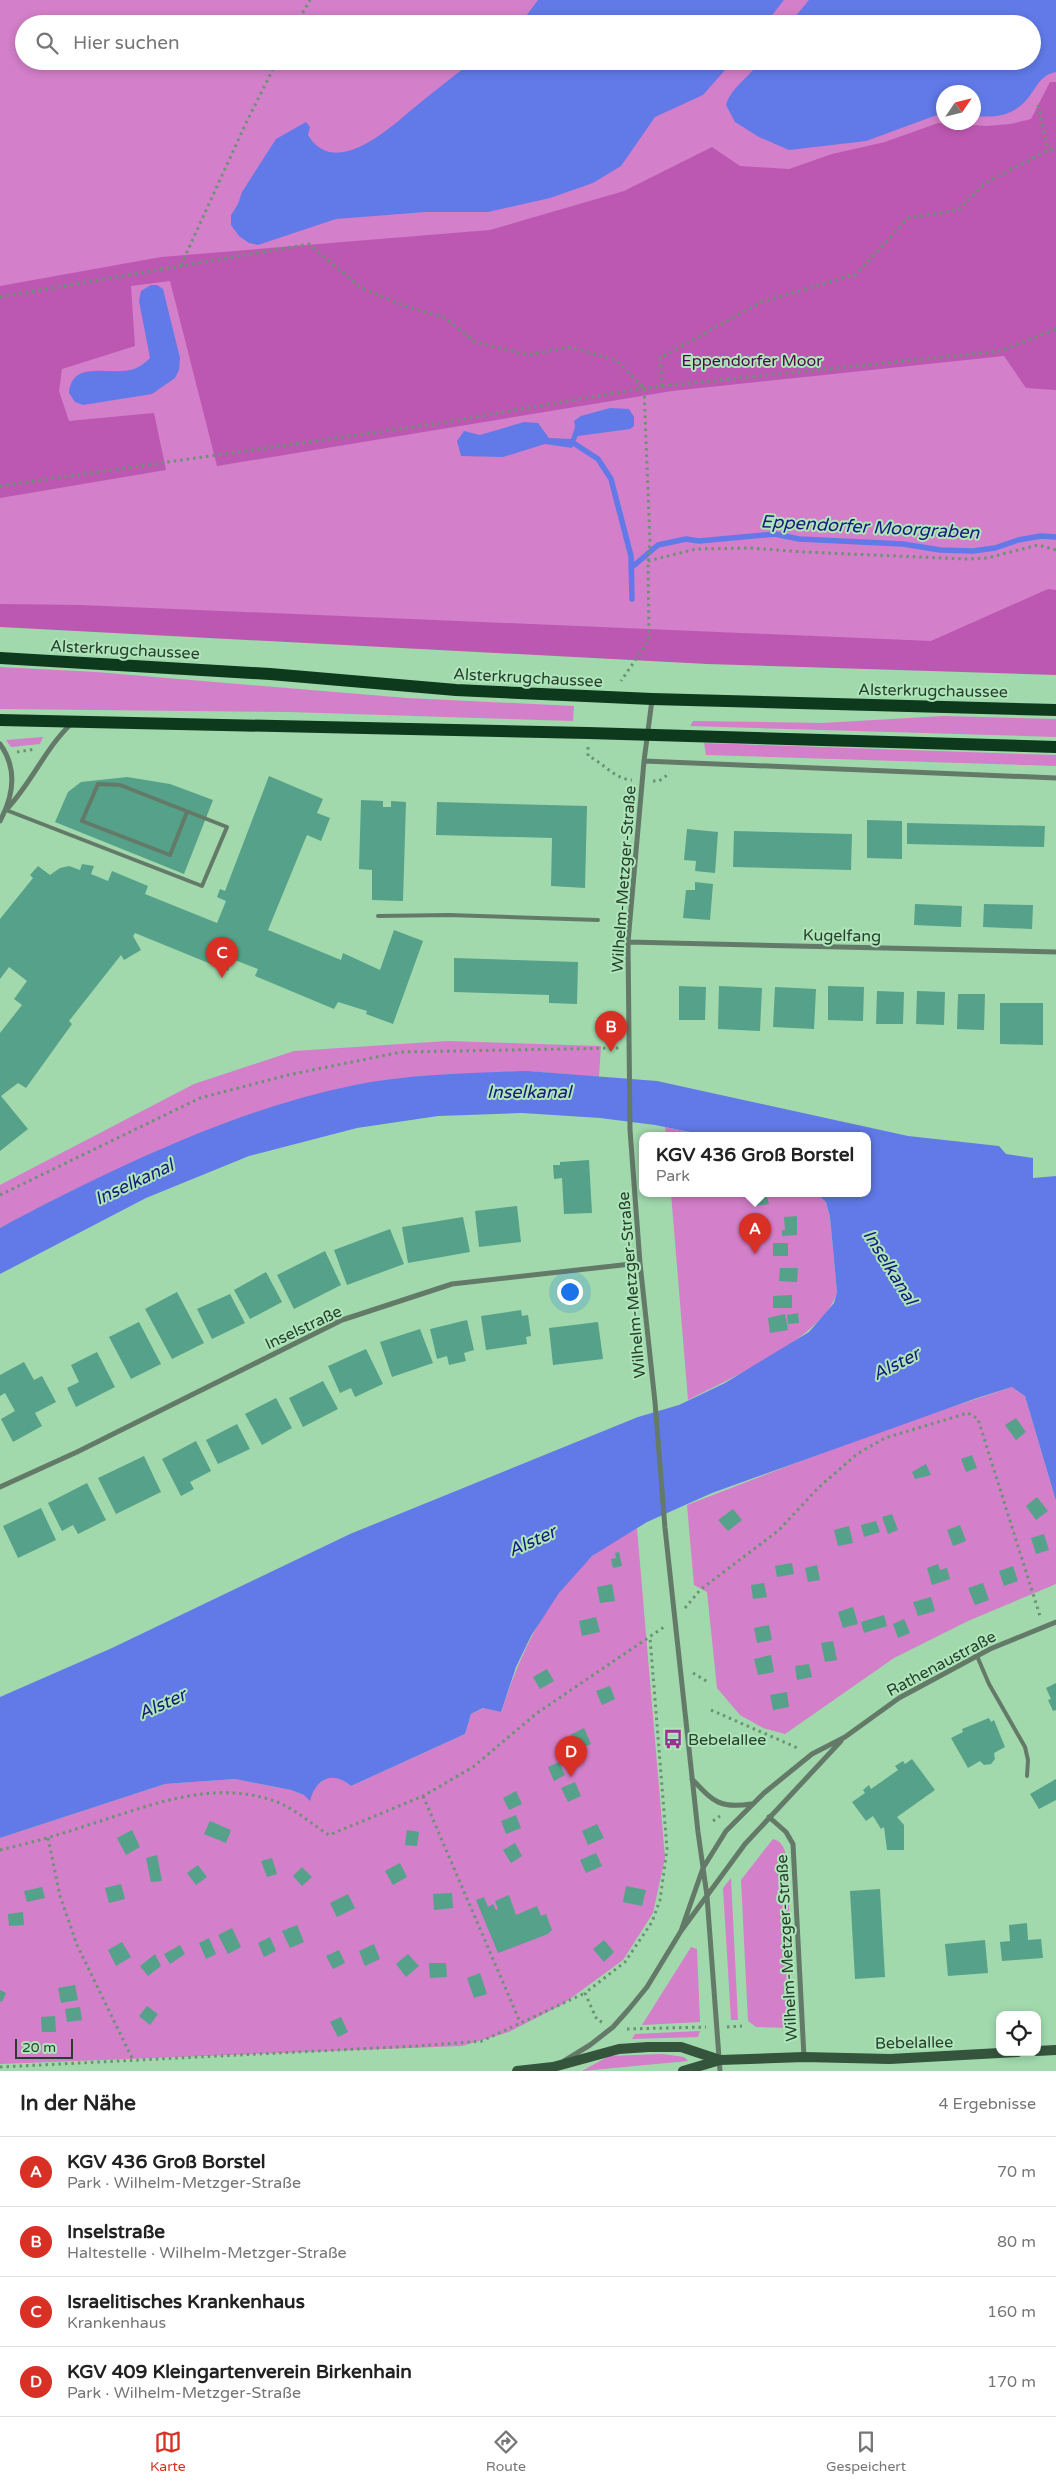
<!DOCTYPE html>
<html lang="de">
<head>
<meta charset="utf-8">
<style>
  :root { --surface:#fff; --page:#f2f2f2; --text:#222; --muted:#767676; --line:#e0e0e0; --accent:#d93025 }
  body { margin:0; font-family:"Varela Round",sans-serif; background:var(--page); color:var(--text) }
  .controls { position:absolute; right:15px; bottom:15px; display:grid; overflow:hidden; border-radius:10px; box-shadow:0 2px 8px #0003 }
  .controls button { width:45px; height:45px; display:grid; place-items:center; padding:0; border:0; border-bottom:1px solid var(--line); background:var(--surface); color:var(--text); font:25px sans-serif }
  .compass { position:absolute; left:936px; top:85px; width:45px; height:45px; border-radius:50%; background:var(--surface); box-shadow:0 2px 8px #0003; rotate:55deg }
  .scale { position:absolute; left:15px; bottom:12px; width:58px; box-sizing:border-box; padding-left:5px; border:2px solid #293f2e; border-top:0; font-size:14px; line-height:18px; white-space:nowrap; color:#293f2e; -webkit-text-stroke:4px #aee6ba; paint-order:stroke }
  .you { position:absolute; left:569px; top:1291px; width:18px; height:18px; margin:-12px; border:4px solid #fff; border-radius:50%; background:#1a73e8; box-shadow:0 0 0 8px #1a73e833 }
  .badge { display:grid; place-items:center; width:32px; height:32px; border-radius:50%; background:var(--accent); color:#fff; font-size:16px; font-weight:700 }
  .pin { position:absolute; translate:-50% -41px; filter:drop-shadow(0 1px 2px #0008) }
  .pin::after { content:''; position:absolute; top:26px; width:18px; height:15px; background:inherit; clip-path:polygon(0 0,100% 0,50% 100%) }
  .popup { position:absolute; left:639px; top:1132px; width:232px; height:65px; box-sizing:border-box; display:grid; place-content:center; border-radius:10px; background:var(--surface); filter:drop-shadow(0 1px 4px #0005); font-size:16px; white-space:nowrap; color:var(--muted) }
  .popup b { font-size:19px; color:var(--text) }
  .popup::after { content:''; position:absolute; left:50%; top:100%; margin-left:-10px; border:10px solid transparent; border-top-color:var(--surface) }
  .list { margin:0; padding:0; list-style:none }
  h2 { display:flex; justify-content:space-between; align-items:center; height:65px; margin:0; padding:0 20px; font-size:21px }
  h2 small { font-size:16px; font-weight:400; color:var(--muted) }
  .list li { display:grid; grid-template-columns:32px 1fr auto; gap:15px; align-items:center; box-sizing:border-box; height:70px; padding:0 20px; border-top:1px solid var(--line) }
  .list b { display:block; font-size:19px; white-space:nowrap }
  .list p { margin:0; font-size:16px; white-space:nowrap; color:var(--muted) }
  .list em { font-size:16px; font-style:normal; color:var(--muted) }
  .icon { flex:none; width:28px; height:28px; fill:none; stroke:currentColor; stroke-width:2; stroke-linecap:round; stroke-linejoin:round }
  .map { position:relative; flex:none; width:1056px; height:2071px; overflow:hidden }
  .search { position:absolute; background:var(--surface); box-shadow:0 2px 8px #0003; left:15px; right:15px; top:15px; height:55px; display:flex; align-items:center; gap:12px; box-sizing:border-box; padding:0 18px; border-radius:28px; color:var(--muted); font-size:19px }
  .sheet { height:345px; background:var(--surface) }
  nav { display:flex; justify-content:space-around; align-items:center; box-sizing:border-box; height:70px; border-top:1px solid var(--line); background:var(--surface); font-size:14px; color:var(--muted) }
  nav a { display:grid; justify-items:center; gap:2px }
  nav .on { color:var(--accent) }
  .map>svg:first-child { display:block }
  .green { fill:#d37fc9; fill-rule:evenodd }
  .forest { fill:#bc58b2 }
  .water { fill:#617ae8 }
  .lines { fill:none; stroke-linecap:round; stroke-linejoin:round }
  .stream { stroke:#617ae8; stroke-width:5.5 }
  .building { fill:#56a189 }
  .path { stroke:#6a9373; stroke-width:3; stroke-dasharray:2.5 4; stroke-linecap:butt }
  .lane { stroke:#647a68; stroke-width:4 }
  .street { stroke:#647a68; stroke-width:5 }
  .secondary { stroke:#34543c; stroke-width:10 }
  .primary { stroke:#0d3a1d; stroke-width:12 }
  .labels { text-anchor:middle; stroke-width:4; stroke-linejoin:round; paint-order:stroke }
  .park-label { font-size:16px; fill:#4b0a47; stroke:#aee6ba }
  .street-label { font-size:16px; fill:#293f2e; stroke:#aee6ba }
  .poi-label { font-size:16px; fill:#293f2e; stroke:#aee6ba; text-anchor:start }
  .water-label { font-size:18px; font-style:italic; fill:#18197c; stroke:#aee6ba }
</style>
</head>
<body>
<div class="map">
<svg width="1056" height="2071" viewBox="0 0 1056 2071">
  <rect width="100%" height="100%" fill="#a1d9ad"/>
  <path class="green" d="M0 0H1056V667L0 620ZM24 24H1032V61H24ZM944 92H974V122H944Z
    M0 667 96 672 407 698 574 706 573 721 289 712 0 709Z
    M944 716 1056 719V737L690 726 693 721 822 723Z
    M43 737 40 744 11 747 6 740Z
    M704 743 1056 755V766L706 755Z
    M447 1041 601 1046 599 1077 528 1071 140 1159 0 1228V1185L194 1084 294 1051Z
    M665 1127 705 1135H666Z
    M671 1193H816L826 1202 830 1217 837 1292C826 1336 728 1380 688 1400Z
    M1012 1387 1025 1396 1056 1501V1584L968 1621 894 1658 785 1734 763 1728 740 1715 717 1688 707 1592 694 1585 687 1505 874 1433Z
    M637 1528 665 1858 653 1913 623 1960 563 2004 509 2032 462 2046 0 2064V1838L165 1784 235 1779 291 1790 304 1795C323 1784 328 1766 351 1786L465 1734 471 1714 484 1708 501 1712C520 1655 545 1599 591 1557 604 1545 622 1537 637 1528Z
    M773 1839C783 1842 784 1848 787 1858L794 2028 756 2027 748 2021 741 1880Z
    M731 1878 738 2020H731L723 1888Z
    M691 1947 697 1949 700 2022 642 2025Z
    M700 2031 698 2037 632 2039 635 2034Z
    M662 2054 684 2057 688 2061 582 2071 609 2056Z"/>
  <path class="forest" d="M1050 82H1056V390L1026 388 1004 356 672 391 217 466 170 281 131 286 135 346 62 369 59 391 69 421 154 413 166 470 0 498V286L161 257 490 230 624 191 712 147 740 166 789 169 832 154 885 142 938 123 987 126 1011 124 1031 119Z
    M1048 589 1056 590V675L707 664 0 627V604L81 605 931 641Z"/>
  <path class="water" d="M538 0H784L765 24H520Z
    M809 0H1056V72C1040 75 1037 87 1028 98 1014 116 995 118 974 116V92H944L943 115H937L866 141 789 150 759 137 735 122 726 105C731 87 750 77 760 61H1032V24H789Z
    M473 61H733L703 95 655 117 621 166 593 183 550 198 488 212H425L336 219 258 245 249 243 239 236 231 225V215L238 204 242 192 276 139 306 122 310 127 308 135C335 180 391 127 415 107 434 91 454 76 473 61Z
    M151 285H157L163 289 180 358 179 370 175 378 152 394 83 405 75 402 69 393C72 358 112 377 134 369 140 367 146 362 150 358L139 301 141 291Z
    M610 408 629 409 634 417V426L630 429 578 436 572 448 545 444 503 457 461 456 457 441 464 431 480 435 524 422 538 423 549 438 571 439 575 427 574 421 581 416Z
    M528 1071 657 1081 908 1136 999 1146 1006 1154 1033 1158V1178L1056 1176V1501L1025 1396 1012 1387 977 1398 712 1493 647 1522 592 1556 559 1593 531 1636 516 1667 501 1712 483 1708 471 1714 465 1734 351 1786C333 1770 315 1779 310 1801L304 1795 291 1790 235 1779 165 1784 0 1838V1697L112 1648 350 1534 638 1417 679 1405 725 1383 809 1332 834 1303 837 1292 830 1217 826 1202 816 1193H868V1135H705L655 1125 600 1118 522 1113 438 1116 357 1128 249 1156 146 1198 0 1274V1228C107 1171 235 1109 355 1085 411 1074 471 1073 528 1071Z"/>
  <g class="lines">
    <path class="stream" d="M575 444 598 459 611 479 631 556 632 599
      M631 568 658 545 686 539 699 541 775 534 799 539 903 544 940 550 973 551 995 548 1018 540 1041 536 1056 537"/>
  </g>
  <path class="building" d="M269 776 323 799 317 813 330 818 321 841 307 835 268 930 341 960 343 953 380 970 394 930 423 941 393 1024 366 1014 367 1011 338 1002 334 1009 255 976 258 969 232 959 228 971 135 933 133 936 141 950 124 960 121 955 69 1021 72 1024 26 1088 18 1083 1 1096 28 1129 0 1151V1033L22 1005 14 999 27 981 9 967 0 979V919L33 878 30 875 38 866 50 875 60 868 69 866 80 870 82 864 94 866 91 874 108 881 112 871 148 886 145 894 217 923 226 901 217 897 220 889 225 891Z
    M127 777 170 784 213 800 184 874 55 822 68 792 81 782Z
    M361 800 383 801V807H391V801L406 802 403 901 372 900V870L359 869Z
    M437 802 587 806 585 888 551 886 552 838 436 835Z
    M867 820 902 821V859L867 858Z
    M907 823 1045 826 1044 847 907 844Z
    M687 829 718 832 715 873 695 871 696 861 684 860Z
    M734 831 852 834 851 870 733 867Z
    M695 882 713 884 710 920 683 918 686 890H695Z
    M915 904 962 906 961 927 914 925Z
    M984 904 1033 905 1032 929 983 927Z
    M454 958 578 962 577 1004 549 1003V995L454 992Z
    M679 986 706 987 705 1020H679Z
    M719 986 762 988 760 1031 718 1029Z
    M828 986 864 987 863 1021 828 1020Z
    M775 987 816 989 814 1029 773 1027Z
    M877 991 904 992 903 1024H876Z
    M917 991 945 992 944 1025 916 1024Z
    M958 994H985L984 1030 957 1029Z
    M1000 1003H1043V1045L1000 1044Z
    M589 1160 592 1213 564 1214 562 1178 554 1179 553 1165H560V1162Z
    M754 1193H766L769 1204 755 1206Z
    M517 1206 521 1242 479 1247 475 1211Z
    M797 1216V1235L782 1236V1230H785L784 1217Z
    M463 1217 470 1252 408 1263 402 1227Z
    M390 1229 404 1264 347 1285 334 1250Z
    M773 1243H788V1256H773Z
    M325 1251 341 1285 294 1309 277 1275Z
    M780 1268H798L797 1282 779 1281Z
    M266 1272 282 1302 250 1319 234 1290Z
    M177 1292 204 1343 172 1359 145 1309Z
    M230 1294 245 1323 212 1339 197 1309Z
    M792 1295V1308H773V1296Z
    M521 1310 522 1316 528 1315 531 1336 526 1337 527 1344 486 1350 481 1316Z
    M798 1313 799 1323 788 1324 787 1315Z
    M785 1314 788 1330 770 1333 768 1318Z
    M467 1320 474 1350 464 1353 466 1361 449 1365 447 1356 437 1359 430 1329Z
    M139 1322 161 1364 131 1379 109 1337Z
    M598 1322 603 1359 553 1365 549 1328Z
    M420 1329 433 1363 392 1377 380 1342Z
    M366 1349 383 1384 355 1397 351 1388 340 1393 328 1366Z
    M97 1352 115 1387 76 1407 67 1388 79 1382 71 1365Z
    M24 1362 34 1380 42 1376 56 1402 35 1413 42 1426 13 1442 1 1419 15 1411 5 1393 0 1396V1375Z
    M323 1381 338 1409 303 1427 289 1398Z
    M276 1398 292 1428 262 1445 245 1414Z
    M1016 1418 1026 1432 1016 1440 1005 1425Z
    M237 1424 250 1449 218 1464 206 1440Z
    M196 1441 211 1471 190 1482 194 1489 181 1496 162 1459Z
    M972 1455 977 1468 966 1472 961 1459Z
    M144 1456 161 1492 116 1514 98 1478Z
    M926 1464 931 1475 915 1479 912 1472Z
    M87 1483 106 1520 78 1534 73 1525 62 1531 48 1503Z
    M1037 1497 1048 1511 1036 1520 1026 1506Z
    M41 1508 56 1540 18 1558 3 1526Z
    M733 1509 742 1520 728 1531 718 1520Z
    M892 1514 898 1530 888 1534 882 1517Z
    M876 1521 880 1532 864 1537 861 1525Z
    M960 1525 966 1541 953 1546 947 1530Z
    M849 1526 853 1543 838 1546 834 1530Z
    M1044 1534 1049 1550 1036 1554 1031 1538Z
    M619 1552 622 1566 613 1568 611 1559 616 1558 615 1553Z
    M792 1563 794 1574 777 1577 775 1566Z
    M938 1564 940 1570 947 1568 950 1579 932 1585 927 1568Z
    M817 1565 820 1580 808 1582 805 1568Z
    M1013 1566 1018 1581 1004 1586 999 1571Z
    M764 1583 767 1597 753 1599 751 1585Z
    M983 1583 989 1600 975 1605 968 1588Z
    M612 1584 615 1601 600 1603 597 1587Z
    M931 1597 935 1611 918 1616 913 1602Z
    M853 1607 858 1624 843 1628 838 1612Z
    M884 1615 887 1626 864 1633 861 1622Z
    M596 1617 600 1632 582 1636 579 1621Z
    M904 1619 910 1633 898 1638 893 1624Z
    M769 1625 772 1640 757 1643 754 1628Z
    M833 1641 837 1660 825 1662 821 1643Z
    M771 1655 774 1672 758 1675 754 1659Z
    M809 1664 812 1677 797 1680 795 1666Z
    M547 1669 554 1681 540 1689 533 1677Z
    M1056 1683V1710L1053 1711 1048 1700 1051 1699 1046 1688Z
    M610 1686 615 1699 602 1705 596 1691Z
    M787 1692 789 1707 773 1710 770 1695Z
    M989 1718 991 1722 994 1720 1005 1747 994 1753 995 1759 991 1764 984 1765 980 1761 968 1768 951 1738 963 1732 962 1729Z
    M584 1728 591 1744 577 1750 570 1735Z
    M912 1759 935 1790 897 1817 904 1825V1850H887L884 1827 881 1829 873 1816 866 1821 852 1802 865 1793 863 1790 869 1785 871 1789 898 1770 895 1766 903 1761 905 1764Z
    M559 1762 565 1775 554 1781 548 1767Z
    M1056 1779V1800L1039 1809 1030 1794Z
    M575 1782 581 1796 568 1802 561 1788Z
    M516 1791 522 1804 509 1810 503 1798Z
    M516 1815 521 1828 506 1834 501 1821Z
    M210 1821 231 1830 226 1843 204 1834Z
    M597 1824 604 1838 588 1845 582 1831Z
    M132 1830 140 1847 126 1855 117 1838Z
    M407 1830 419 1832 417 1846 405 1845Z
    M515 1843 522 1856 511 1863 503 1850Z
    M596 1853 602 1866 586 1873 580 1860Z
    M157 1855 162 1881 151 1882 146 1858Z
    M272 1858 277 1874 267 1877 261 1861Z
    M400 1863 407 1877 393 1885 385 1871Z
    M198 1865 207 1877 196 1885 187 1873Z
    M302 1867 312 1877 302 1886 293 1876Z
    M121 1884 125 1899 109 1903 105 1888Z
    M626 1886 646 1890 642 1906 623 1902Z
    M42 1887 45 1898 27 1902 24 1891Z
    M880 1889 885 1977 855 1979 850 1891Z
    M452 1893 453 1908 434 1910 433 1894Z
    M348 1894 355 1908 337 1917 330 1903Z
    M509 1895 516 1915 537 1906 541 1916 546 1914 552 1930 548 1934 498 1953 476 1900 484 1897 488 1907 493 1904 496 1910 498 1909 495 1901Z
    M23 1912 24 1925 9 1926 8 1914Z
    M1027 1923 1028 1940 1041 1939 1043 1958 1002 1961 1000 1942 1010 1941 1009 1925Z
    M297 1925 304 1942 290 1948 282 1931Z
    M232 1928 241 1947 228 1954 218 1935Z
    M270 1937 276 1951 264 1957 258 1943Z
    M209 1938 216 1954 206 1959 199 1943Z
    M604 1940 614 1952 604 1962 593 1949Z
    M985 1940 988 1973 948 1976 945 1944Z
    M122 1942 131 1957 116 1966 108 1950Z
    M374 1944 380 1959 365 1966 359 1951Z
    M180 1945 185 1954 170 1964 164 1954Z
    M339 1950 345 1963 333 1969 326 1956Z
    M155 1954 161 1966 148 1976 140 1966Z
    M408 1954 419 1966 406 1977 396 1964Z
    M429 1963H446L447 1977 430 1978Z
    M480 1973 487 1994 474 1998 467 1978Z
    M75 1985 78 2000 61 2003 58 1988Z
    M0 1990 6 1993 2 2002 0 2001Z
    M147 2006 158 2014 150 2025 139 2016Z
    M80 2007 82 2020 67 2022 65 2009Z
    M55 2016 56 2032H42L41 2017Z
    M341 2017 348 2032 338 2037 330 2022Z"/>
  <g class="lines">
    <path class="path" d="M296 24 310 0
      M1038 105 1048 150
      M181 265 246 123 277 61
      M0 297 309 244 360 287 405 306 445 318 475 342 529 355 569 347 616 360 644 388 650 542 648 561 649 640 621 681
      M662 386 660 358 761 302 856 274 908 218 958 210 985 183 1048 150 1056 149
      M0 486 434 424 644 388 1000 351 1056 329
      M648 561 696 549 751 548 804 552 966 559 987 558 1038 545 1056 550
      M588 747V756C604 763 614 779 632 780
      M17 752 36 749
      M653 781H659L670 773
      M0 1195 200 1098 288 1075 401 1052 619 1048
      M685 1608 700 1590 779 1530 818 1488 857 1454 885 1438 968 1413 978 1419 1040 1616
      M693 1673 708 1682
      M711 1710 800 1749
      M423 1796 520 2022
      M713 1821 720 1816
      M48 1838 60 1896 77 1945 133 2060
      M0 1850C30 1843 59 1835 88 1825 149 1806 213 1778 277 1802 295 1809 313 1825 329 1835L423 1796 473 1767 537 1713 664 1627
      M602 2022 597 2020 585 1993 625 1962 652 1922 660 1900 667 1849 650 1637
      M727 2027 742 2026
      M627 2029 706 2027
      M0 2067 417 2046 482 2041 585 1993"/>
    <path class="lane" d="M6 810 202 886 227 827 120 785 98 784 82 821 170 855 187 812
      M378 916 449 915 598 920
      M977 1656 989 1684 1025 1747 1028 1760 1027 1776"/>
    <path class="street" d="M652 700 644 761 628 942 630 1130 640 1263 655 1402 665 1528 698 1832 707 1896 720 2071
      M0 744C18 769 14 795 0 821
      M644 761 1056 778
      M6 810C32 783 45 748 72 723
      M628 942 1056 952
      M0 1487 77 1452 342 1320 452 1284 640 1263
      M692 1779C713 1801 719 1809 751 1804
      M769 1817 786 1832 793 1844 804 2057
      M681 1931 703 1868 726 1831 764 1793 812 1754 845 1737 899 1698 990 1649 1056 1622
      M564 2061 590 2045 613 2027 629 2009 647 1987 681 1931 745 1844 841 1741"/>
    <path class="secondary" d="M1037 2051 1056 2050
      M517 2071 553 2067 619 2049 648 2047H681L720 2060
      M683 2071 720 2060 804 2057 890 2059 1018 2052"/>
    <path class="primary" d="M0 658 270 674 456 690 652 699 1056 710
      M0 720 588 733 1056 747"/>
  </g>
  <defs>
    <symbol id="bus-bare" viewBox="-9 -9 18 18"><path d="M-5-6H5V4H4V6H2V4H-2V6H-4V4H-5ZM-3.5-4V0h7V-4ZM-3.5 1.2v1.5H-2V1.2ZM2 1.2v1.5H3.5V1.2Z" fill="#9a3092" stroke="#aee6ba" stroke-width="2.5" paint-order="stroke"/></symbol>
  </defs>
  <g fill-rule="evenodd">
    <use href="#bus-bare" x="659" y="1725" width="28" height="28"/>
  </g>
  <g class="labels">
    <g class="park-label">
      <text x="752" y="366">Eppendorfer Moor</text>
    </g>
    <g class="street-label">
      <text transform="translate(125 649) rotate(3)" y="6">Alsterkrugchaussee</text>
      <text transform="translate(528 677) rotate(3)" y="6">Alsterkrugchaussee</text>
      <text transform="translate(933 690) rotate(1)" y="6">Alsterkrugchaussee</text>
      <text transform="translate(623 879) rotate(-86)" y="6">Wilhelm-Metzger-Straße</text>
      <text transform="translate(842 935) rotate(1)" y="6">Kugelfang</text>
      <text transform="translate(631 1285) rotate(-95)" y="6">Wilhelm-Metzger-Straße</text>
      <text transform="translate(303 1327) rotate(-25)" y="6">Inselstraße</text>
      <text transform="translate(941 1663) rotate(-28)" y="6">Rathenaustraße</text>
      <text transform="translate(786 1948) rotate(-93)" y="6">Wilhelm-Metzger-Straße</text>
      <text transform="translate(914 2042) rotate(-1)" y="6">Bebelallee</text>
    </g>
    <g class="poi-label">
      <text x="688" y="1745">Bebelallee</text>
    </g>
    <g class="water-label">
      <text transform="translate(870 527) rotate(3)" y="6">Eppendorfer Moorgraben</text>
      <text x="529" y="1098">Inselkanal</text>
      <text transform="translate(134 1182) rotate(-25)" y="6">Inselkanal</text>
      <text transform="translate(890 1267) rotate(58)" y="6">Inselkanal</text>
      <text transform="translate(896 1364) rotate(-27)" y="6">Alster</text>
      <text transform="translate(532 1541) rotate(-24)" y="6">Alster</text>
      <text transform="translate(162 1704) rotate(-24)" y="6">Alster</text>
    </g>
  </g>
</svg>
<div class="controls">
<button><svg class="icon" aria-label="locate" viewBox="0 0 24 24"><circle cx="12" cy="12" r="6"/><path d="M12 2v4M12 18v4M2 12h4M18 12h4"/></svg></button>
</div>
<svg class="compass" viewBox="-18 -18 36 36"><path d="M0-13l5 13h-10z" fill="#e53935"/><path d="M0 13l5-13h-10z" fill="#767676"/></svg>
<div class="scale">20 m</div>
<div class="you"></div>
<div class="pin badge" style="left:755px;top:1254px">A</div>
<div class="popup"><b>KGV 436 Groß Borstel</b>Park</div>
<div class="pin badge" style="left:611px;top:1052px">B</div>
<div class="pin badge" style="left:222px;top:978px">C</div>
<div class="pin badge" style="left:571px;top:1777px">D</div>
<div class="search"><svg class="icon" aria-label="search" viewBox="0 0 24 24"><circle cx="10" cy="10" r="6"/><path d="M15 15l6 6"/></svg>Hier suchen</div>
</div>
<section class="sheet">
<h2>In der Nähe<small>4 Ergebnisse</small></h2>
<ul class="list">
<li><span class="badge">A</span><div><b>KGV 436 Groß Borstel</b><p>Park · Wilhelm-Metzger-Straße</p></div><em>70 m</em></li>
<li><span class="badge">B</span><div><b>Inselstraße</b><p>Haltestelle · Wilhelm-Metzger-Straße</p></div><em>80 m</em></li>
<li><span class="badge">C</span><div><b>Israelitisches Krankenhaus</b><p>Krankenhaus</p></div><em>160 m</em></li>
<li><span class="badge">D</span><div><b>KGV 409 Kleingartenverein Birkenhain</b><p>Park · Wilhelm-Metzger-Straße</p></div><em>170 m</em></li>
</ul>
</section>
<nav>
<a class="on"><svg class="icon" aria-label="map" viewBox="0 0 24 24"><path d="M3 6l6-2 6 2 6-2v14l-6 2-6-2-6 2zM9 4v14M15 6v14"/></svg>Karte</a>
<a><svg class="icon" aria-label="directions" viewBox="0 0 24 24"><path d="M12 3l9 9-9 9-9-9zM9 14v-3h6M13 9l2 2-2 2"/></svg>Route</a>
<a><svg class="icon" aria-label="saved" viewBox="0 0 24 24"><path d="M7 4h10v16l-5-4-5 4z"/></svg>Gespeichert</a>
</nav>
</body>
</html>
